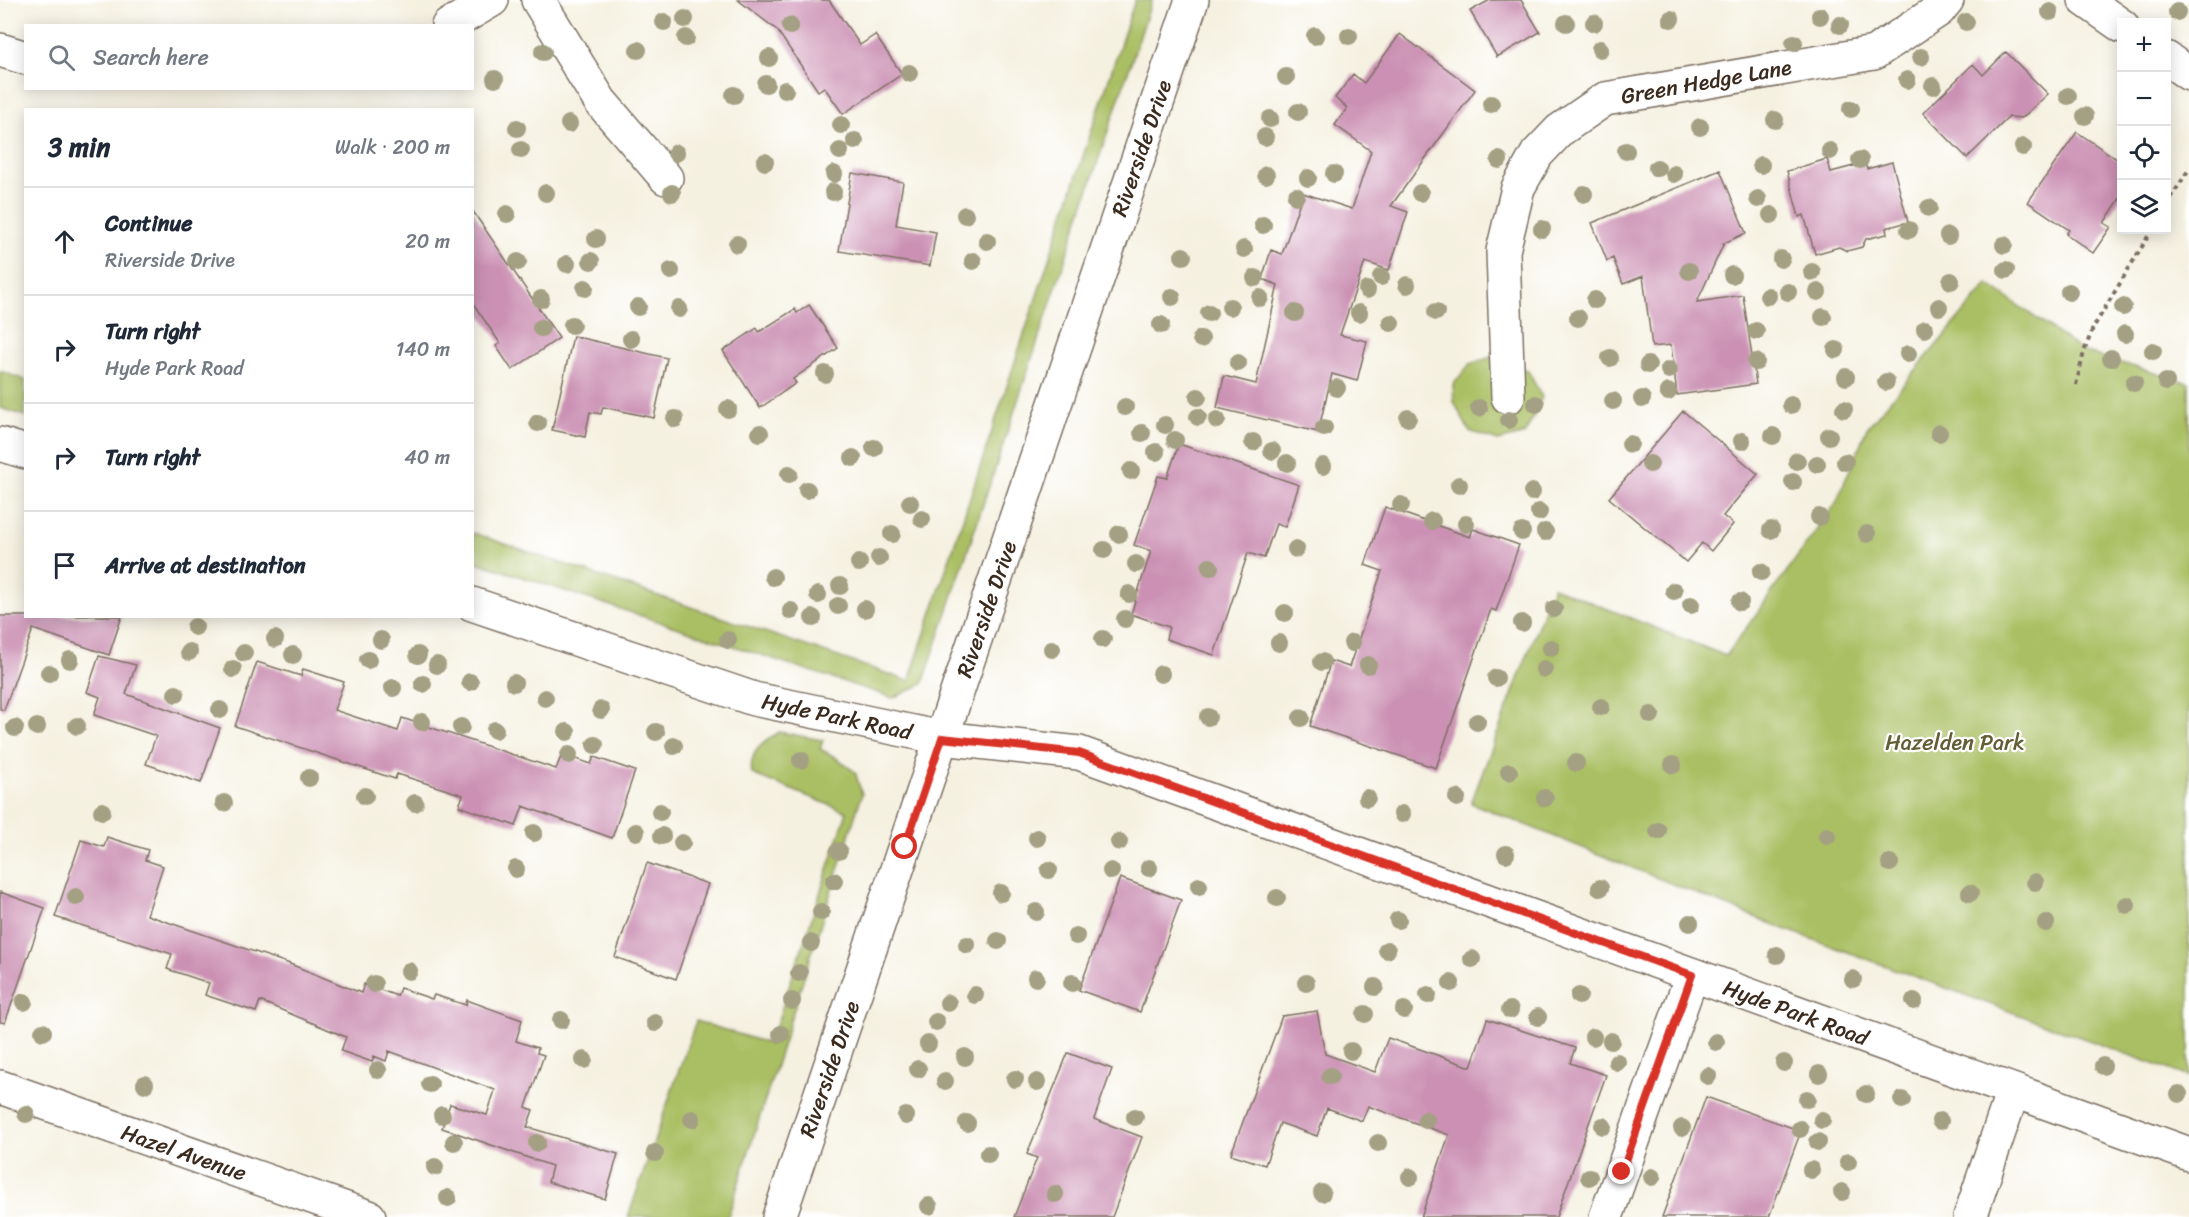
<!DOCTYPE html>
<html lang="en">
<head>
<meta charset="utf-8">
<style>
  :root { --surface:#fff; --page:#f2f2f3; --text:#1f2937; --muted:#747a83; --line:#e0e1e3 }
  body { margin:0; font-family:Sriracha,sans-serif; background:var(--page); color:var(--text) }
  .controls { position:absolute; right:18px; top:18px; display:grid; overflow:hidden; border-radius:0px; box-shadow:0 3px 15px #0003 }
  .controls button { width:54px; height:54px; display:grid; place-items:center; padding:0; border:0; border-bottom:2px solid var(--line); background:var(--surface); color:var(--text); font:30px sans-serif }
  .stop { position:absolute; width:18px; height:18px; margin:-14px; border:4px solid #d93025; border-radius:50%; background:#fff }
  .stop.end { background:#d93025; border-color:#fff; box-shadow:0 2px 6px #0008 }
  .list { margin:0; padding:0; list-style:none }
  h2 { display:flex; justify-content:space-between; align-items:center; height:78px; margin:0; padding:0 24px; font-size:26px }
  h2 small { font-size:20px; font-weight:400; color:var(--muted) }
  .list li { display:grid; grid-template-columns:39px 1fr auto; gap:18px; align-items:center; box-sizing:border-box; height:108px; padding:0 24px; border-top:2px solid var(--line) }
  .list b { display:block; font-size:22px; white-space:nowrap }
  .list p { margin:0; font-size:20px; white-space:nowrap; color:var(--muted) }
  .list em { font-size:20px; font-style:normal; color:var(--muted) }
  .icon { flex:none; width:33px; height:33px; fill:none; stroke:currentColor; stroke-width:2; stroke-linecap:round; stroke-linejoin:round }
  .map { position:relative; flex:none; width:2189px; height:1217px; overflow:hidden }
  .search { position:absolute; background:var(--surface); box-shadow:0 3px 15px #0003; left:24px; top:24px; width:450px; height:66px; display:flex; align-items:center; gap:15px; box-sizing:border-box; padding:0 21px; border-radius:0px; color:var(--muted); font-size:22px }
  .panel { position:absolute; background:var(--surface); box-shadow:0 3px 15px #0003; left:24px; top:108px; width:450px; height:510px; border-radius:0px }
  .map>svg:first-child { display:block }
  .green { fill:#aabf63; stroke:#727440; stroke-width:1.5 }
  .building { fill:#cb90b3 }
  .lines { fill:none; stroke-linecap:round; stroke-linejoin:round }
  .minor-casing { stroke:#7c7062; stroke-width:36 }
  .major-casing { stroke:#7c7062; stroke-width:36 }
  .path { stroke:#7c7062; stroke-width:4; stroke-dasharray:4.5 4.5; stroke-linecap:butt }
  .minor { stroke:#fff; stroke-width:33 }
  .major { stroke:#fff; stroke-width:33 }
  .tree { fill:#a4a083 }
  .route { stroke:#d93025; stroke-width:8 }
  .labels { text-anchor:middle; stroke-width:4.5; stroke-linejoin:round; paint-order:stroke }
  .street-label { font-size:22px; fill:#3b2a1e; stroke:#fff }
  .park-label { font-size:22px; fill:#625e36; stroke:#fff }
</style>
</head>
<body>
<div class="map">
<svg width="2189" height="1217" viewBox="0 0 2189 1217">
  <rect width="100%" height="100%" fill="#fff"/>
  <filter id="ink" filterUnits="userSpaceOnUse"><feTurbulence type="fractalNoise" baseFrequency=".0167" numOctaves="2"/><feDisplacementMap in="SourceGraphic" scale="12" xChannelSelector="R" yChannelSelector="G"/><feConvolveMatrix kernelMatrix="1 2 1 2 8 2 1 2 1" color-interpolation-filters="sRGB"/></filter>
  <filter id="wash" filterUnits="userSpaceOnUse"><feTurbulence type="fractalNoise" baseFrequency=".008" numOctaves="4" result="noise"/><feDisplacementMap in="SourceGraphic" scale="24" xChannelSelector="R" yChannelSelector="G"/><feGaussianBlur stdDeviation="1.35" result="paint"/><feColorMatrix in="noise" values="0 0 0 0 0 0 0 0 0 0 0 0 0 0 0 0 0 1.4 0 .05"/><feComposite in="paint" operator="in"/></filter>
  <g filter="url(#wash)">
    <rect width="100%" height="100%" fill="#f5f1e1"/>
    <path class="green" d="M1135 0H1152L923 684 893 698 473 561V533L909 681Z
      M1988 284 2084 352 2189 383V1077L1782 928 1471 803 1553 587 1726 656 1836 503 1867 428Z
      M1501 354 1528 371 1542 397 1525 434 1498 441 1469 431 1454 402 1453 385 1470 364Z
      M0 371 25 380V416L0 408Z
      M779 732 823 740 820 749 835 757 855 772 862 794 728 1217H628L696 1021 770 1044 847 812 752 774C748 752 762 743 779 732Z"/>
    <g id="blocks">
      <path class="building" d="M738 0H829L860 45 875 35 902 74 843 114 824 87 818 91 777 30Z
        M1490 0H1521L1540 32 1497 57 1470 11Z
        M1400 34 1475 90 1391 206 1408 212 1389 270 1365 262 1340 335 1367 341 1357 381 1332 374 1318 432 1217 408 1224 376 1256 384 1278 285 1262 279 1271 250 1282 254 1303 193 1352 209 1371 151 1335 125 1347 108 1335 98 1353 74 1364 83Z
        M2006 52 2048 94 2022 118 2009 117 1967 158 1923 113 1973 64 1983 75Z
        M2077 132 2121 162V197L2104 223 2111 227 2093 253 2066 234 2069 230 2028 202Z
        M1827 159 1831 172 1865 163 1867 169 1892 162 1908 222 1886 228 1887 234 1866 239 1862 247 1847 251 1839 247 1815 254 1804 215 1799 217 1787 171Z
        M1720 170 1746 233 1724 243 1697 302 1743 295 1756 384 1677 395 1671 345 1652 347 1643 276 1623 284 1613 258 1607 261 1592 223Z
        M852 173 903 182 896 225 936 232 930 266 839 251Z
        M472 210 559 338 512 370 496 346 500 343 472 302Z
        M809 305 838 348 793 379 796 383 760 408 723 351 757 328 759 332 795 309 797 313Z
        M573 336 667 358 654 418 603 407 601 414 590 412 585 437 552 430Z
        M1683 411 1758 474 1723 516 1733 524 1711 551 1702 543 1686 562 1609 498Z
        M1179 444 1299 485 1285 527 1276 524 1264 558 1248 553 1214 655 1166 639 1169 627 1131 614 1151 551 1134 545 1158 476 1167 478Z
        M1385 507 1470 537 1473 529 1519 545 1496 611 1491 609 1436 768 1310 726 1331 661 1349 667 1382 571 1365 565Z
        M0 616H122L109 655 33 629 4 710 0 709Z
        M99 656 136 665 126 694 220 728 201 783 146 764 156 736 94 715 100 697 87 692Z
        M257 662 301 676 303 669 344 682 334 710 398 731 402 718 556 769 562 754 591 764 594 757 635 771 612 838 523 806 516 826 459 806 463 795 397 774 395 779 235 726Z
        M107 837 148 850 145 860 163 866 147 915 290 964 361 993 364 984 397 996 400 988 432 999 434 995 466 1005 467 1000 522 1020 516 1041 538 1048 537 1053 544 1055 526 1107 533 1110 527 1127 618 1154 605 1199 548 1182 552 1166 442 1128 450 1104 487 1115 495 1090 389 1051 386 1061 374 1056 372 1062 341 1051 346 1037 260 1001 256 1012 205 995 209 983 167 969 172 954 55 917 81 840 104 847Z
        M647 863 708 884 676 979 615 957Z
        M1120 878 1181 900 1140 1012 1079 990Z
        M0 892 45 908 5 1023 0 1022Z
        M1317 1011 1325 1054 1375 1072 1388 1038 1471 1067 1487 1019 1575 1048 1570 1063 1606 1075 1556 1217H1421L1449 1135 1368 1106 1362 1121 1327 1108 1317 1136 1280 1123 1265 1165 1231 1154 1282 1016Z
        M1068 1053 1112 1069 1094 1119 1142 1137 1112 1217H1014L1037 1158 1027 1154Z
        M1706 1097 1801 1131 1769 1217H1662Z"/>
    </g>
  </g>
  <g filter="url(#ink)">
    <use href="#blocks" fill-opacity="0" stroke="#7c7062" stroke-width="1.5"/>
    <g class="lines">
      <defs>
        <path id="minor" d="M538 0 600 101 666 178
          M2085 0 2122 26
          M448 26 492 0
          M0 50 26 58
          M2166 58 2189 74
          M1508 397 1503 251 1518 188 1537 154 1560 130 1605 99 1874 53 1939 10 1947 0
          M0 444 26 452
          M472 604 754 699 942 738
          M0 1087 369 1217
          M1606 1217 1692 975
          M1970 1217 2013 1091"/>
        <path id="major" d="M942 738 1079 753 2189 1154
          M779 1217 1192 0"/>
      </defs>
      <use href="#minor" class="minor-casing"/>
      <use href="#major" class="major-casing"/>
      <path class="path" d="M2166 206 2189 169
        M2076 385 2084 352 2093 328 2152 230"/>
      <use href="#minor" class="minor"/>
      <use href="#major" class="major"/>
    </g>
    <g class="tree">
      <circle cx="2050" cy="12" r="9"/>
      <circle cx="2177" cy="12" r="9"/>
      <circle cx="1820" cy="16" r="9"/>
      <circle cx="685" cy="19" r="9"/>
      <circle cx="1671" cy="19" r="9"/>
      <circle cx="664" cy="22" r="9"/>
      <circle cx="1966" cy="22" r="9"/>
      <circle cx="1566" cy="23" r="9"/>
      <circle cx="1594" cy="23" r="9"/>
      <circle cx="1840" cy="25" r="9"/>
      <circle cx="790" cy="26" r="9"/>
      <circle cx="1315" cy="36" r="9"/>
      <circle cx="1349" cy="36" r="9"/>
      <circle cx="686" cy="38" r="9"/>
      <circle cx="1794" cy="43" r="9"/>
      <circle cx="1600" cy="49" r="9"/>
      <circle cx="638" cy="50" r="9"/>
      <circle cx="543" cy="52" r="9"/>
      <circle cx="1921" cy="57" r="9"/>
      <circle cx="769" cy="58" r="9"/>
      <circle cx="909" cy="73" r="9"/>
      <circle cx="1286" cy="77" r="9"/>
      <circle cx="495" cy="79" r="9"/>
      <circle cx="1907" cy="80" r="9"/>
      <circle cx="766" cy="84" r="9"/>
      <circle cx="1933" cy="86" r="9"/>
      <circle cx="785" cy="90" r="9"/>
      <circle cx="734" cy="95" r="9"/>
      <circle cx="2068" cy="96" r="9"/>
      <circle cx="1491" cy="104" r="9"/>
      <circle cx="1851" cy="109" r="9"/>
      <circle cx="1298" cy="112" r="9"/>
      <circle cx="2085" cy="116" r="9"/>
      <circle cx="1270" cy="119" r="9"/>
      <circle cx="1775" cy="120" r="9"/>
      <circle cx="569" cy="124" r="9"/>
      <circle cx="841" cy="125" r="9"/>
      <circle cx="1700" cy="127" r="9"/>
      <circle cx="517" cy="128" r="9"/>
      <circle cx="1265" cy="137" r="9"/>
      <circle cx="855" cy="141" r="9"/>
      <circle cx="2023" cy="147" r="9"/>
      <circle cx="521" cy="150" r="9"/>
      <circle cx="840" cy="151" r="9"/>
      <circle cx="1626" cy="151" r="9"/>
      <circle cx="1830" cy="151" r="9"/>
      <circle cx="676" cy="153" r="9"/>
      <circle cx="1499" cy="160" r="9"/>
      <circle cx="1860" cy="160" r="9"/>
      <circle cx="765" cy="162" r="9"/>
      <circle cx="1761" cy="165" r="9"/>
      <circle cx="1657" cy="168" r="9"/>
      <circle cx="834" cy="174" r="9"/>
      <circle cx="1334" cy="174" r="9"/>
      <circle cx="1674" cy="174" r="9"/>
      <circle cx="1266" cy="175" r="9"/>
      <circle cx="1308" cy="178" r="9"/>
      <circle cx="833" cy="192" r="9"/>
      <circle cx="546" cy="193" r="9"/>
      <circle cx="672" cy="193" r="9"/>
      <circle cx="1420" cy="193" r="9"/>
      <circle cx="1584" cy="194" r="9"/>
      <circle cx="1296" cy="196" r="9"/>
      <circle cx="1758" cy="199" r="9"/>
      <circle cx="1929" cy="208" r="9"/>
      <circle cx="507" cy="214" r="9"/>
      <circle cx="965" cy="215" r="9"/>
      <circle cx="1771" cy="215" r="9"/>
      <circle cx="1263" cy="225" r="9"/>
      <circle cx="1542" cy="229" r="9"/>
      <circle cx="1909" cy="230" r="9"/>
      <circle cx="1948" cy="236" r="9"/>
      <circle cx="596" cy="239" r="9"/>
      <circle cx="987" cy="241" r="9"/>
      <circle cx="737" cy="244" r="9"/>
      <circle cx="2004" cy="245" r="9"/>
      <circle cx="1244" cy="249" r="9"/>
      <circle cx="1183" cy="256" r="9"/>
      <circle cx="1781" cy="259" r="9"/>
      <circle cx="591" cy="261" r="9"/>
      <circle cx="973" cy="261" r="9"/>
      <circle cx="518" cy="262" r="9"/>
      <circle cx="567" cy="264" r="9"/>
      <circle cx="2006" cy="270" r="9"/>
      <circle cx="671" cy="271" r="9"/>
      <circle cx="1689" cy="271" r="9"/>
      <circle cx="1812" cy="272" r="9"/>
      <circle cx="1732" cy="275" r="9"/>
      <circle cx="1381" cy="277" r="9"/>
      <circle cx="1255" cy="278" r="9"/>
      <circle cx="1951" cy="281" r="9"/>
      <circle cx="1407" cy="285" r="9"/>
      <circle cx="585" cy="288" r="9"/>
      <circle cx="1367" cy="290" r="9"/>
      <circle cx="1788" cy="292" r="9"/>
      <circle cx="1818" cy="292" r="9"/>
      <circle cx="2069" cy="292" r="9"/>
      <circle cx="1768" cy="296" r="9"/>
      <circle cx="1172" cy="297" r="9"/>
      <circle cx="1260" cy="298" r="9"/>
      <circle cx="541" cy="299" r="9"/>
      <circle cx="1595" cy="300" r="9"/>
      <circle cx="638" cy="307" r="9"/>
      <circle cx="1230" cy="307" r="9"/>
      <circle cx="1939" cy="307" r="9"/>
      <circle cx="2123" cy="307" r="9"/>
      <circle cx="679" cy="309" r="9"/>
      <circle cx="1436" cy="312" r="9"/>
      <circle cx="1209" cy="313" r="9"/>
      <circle cx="1295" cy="313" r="9"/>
      <circle cx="1359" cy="313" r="9"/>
      <circle cx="1823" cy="317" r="9"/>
      <circle cx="1578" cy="318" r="9"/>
      <circle cx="1391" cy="323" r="9"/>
      <circle cx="572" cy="325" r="9"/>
      <circle cx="1161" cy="325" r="9"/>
      <circle cx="541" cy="328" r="9"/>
      <circle cx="1925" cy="329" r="9"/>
      <circle cx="1756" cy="331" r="9"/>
      <circle cx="2125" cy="334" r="9"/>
      <circle cx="631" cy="339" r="9"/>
      <circle cx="1201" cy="339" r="9"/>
      <circle cx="1836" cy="350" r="9"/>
      <circle cx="2153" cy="351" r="9"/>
      <circle cx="1908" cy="354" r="9"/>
      <circle cx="1610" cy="358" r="9"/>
      <circle cx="2111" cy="358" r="9"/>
      <circle cx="1756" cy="362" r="9"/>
      <circle cx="1238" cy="363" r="9"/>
      <circle cx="1648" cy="365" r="9"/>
      <circle cx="1669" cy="370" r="9"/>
      <circle cx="825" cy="374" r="9"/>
      <circle cx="1846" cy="377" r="9"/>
      <circle cx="1886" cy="382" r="9"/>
      <circle cx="2166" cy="382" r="9"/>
      <circle cx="2134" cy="383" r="9"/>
      <circle cx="1337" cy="388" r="9"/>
      <circle cx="1668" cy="392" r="9"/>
      <circle cx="1198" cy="397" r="9"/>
      <circle cx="1642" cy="399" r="9"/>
      <circle cx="1613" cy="401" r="9"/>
      <circle cx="1536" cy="404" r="9"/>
      <circle cx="1791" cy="405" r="9"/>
      <circle cx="1125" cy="407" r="9"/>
      <circle cx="1479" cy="408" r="9"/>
      <circle cx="728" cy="409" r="9"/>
      <circle cx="1844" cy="409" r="9"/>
      <circle cx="1198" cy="417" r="9"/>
      <circle cx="1408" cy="418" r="9"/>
      <circle cx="675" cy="419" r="9"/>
      <circle cx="1217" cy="420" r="9"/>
      <circle cx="1509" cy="420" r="9"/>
      <circle cx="538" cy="423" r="9"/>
      <circle cx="1165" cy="425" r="9"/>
      <circle cx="1324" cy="428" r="9"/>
      <circle cx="760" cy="433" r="9"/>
      <circle cx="1142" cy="433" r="9"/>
      <circle cx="1939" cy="433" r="9"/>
      <circle cx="1773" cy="436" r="9"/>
      <circle cx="1829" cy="436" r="9"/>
      <circle cx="1175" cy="440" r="9"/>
      <circle cx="1742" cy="441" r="9"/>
      <circle cx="1253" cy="442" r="9"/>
      <circle cx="1630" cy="444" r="9"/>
      <circle cx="874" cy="448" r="9"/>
      <circle cx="1272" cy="451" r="9"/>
      <circle cx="1156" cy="452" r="9"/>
      <circle cx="853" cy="458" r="9"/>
      <circle cx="1797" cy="461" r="9"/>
      <circle cx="1845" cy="462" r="9"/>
      <circle cx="1287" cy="463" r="9"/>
      <circle cx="1650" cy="464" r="9"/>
      <circle cx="1817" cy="464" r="9"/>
      <circle cx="1323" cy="466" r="9"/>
      <circle cx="1131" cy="471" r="9"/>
      <circle cx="789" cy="474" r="9"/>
      <circle cx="1793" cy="482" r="9"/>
      <circle cx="1459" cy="485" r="9"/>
      <circle cx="807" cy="490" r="9"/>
      <circle cx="1532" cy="492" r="9"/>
      <circle cx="910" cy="503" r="9"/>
      <circle cx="1401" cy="505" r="9"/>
      <circle cx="1539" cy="512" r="9"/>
      <circle cx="1819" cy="517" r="9"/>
      <circle cx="922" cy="519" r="9"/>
      <circle cx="1432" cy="521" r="9"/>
      <circle cx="1466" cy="524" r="9"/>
      <circle cx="1771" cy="530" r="9"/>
      <circle cx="1522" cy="532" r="9"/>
      <circle cx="1545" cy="532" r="9"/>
      <circle cx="892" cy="534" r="9"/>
      <circle cx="1119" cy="534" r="9"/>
      <circle cx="1867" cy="534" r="9"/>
      <circle cx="1296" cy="549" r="9"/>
      <circle cx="1104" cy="550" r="9"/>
      <circle cx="879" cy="558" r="9"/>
      <circle cx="859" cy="563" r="9"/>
      <circle cx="1136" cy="564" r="9"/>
      <circle cx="1210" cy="567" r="9"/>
      <circle cx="1761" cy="572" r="9"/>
      <circle cx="773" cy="577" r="9"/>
      <circle cx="840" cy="586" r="9"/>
      <circle cx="1674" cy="591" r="9"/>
      <circle cx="1129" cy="594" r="9"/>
      <circle cx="818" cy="595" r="9"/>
      <circle cx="1740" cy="602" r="9"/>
      <circle cx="1691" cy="605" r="9"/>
      <circle cx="838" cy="606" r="9"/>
      <circle cx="865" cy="609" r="9"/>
      <circle cx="1554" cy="609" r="9"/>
      <circle cx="791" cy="611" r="9"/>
      <circle cx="1285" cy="613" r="9"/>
      <circle cx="813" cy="618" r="9"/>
      <circle cx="1125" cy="619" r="9"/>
      <circle cx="1522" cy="623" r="9"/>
      <circle cx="195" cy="627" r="9"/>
      <circle cx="275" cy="639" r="9"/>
      <circle cx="1103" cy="639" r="9"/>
      <circle cx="381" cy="640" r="9"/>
      <circle cx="728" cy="640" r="9"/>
      <circle cx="1279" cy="643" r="9"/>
      <circle cx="1352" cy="643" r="9"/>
      <circle cx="1551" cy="648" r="9"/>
      <circle cx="1052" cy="649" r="9"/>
      <circle cx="189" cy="652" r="9"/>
      <circle cx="244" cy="653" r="9"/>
      <circle cx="293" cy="655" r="9"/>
      <circle cx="418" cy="655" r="9"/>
      <circle cx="70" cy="660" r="9"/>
      <circle cx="368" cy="660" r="9"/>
      <circle cx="1322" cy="662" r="9"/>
      <circle cx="437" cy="665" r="9"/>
      <circle cx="1368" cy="665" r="9"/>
      <circle cx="233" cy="669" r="9"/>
      <circle cx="1544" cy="669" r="9"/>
      <circle cx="49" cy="673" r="9"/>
      <circle cx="1161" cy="674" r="9"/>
      <circle cx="1496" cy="678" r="9"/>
      <circle cx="470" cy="682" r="9"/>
      <circle cx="514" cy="683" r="9"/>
      <circle cx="423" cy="684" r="9"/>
      <circle cx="393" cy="688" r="9"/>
      <circle cx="176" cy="694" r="9"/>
      <circle cx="545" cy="698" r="9"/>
      <circle cx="1601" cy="707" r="9"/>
      <circle cx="220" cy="710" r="9"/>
      <circle cx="601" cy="710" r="9"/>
      <circle cx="1651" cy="715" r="9"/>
      <circle cx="1208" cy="717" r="9"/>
      <circle cx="1301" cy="718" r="9"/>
      <circle cx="422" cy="722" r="9"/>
      <circle cx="1477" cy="722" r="9"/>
      <circle cx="77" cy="726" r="9"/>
      <circle cx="37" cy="727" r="9"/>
      <circle cx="461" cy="727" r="9"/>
      <circle cx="15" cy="728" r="9"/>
      <circle cx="495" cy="730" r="9"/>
      <circle cx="567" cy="732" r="9"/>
      <circle cx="656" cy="732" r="9"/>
      <circle cx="595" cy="745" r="9"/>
      <circle cx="674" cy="746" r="9"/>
      <circle cx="569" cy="755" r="9"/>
      <circle cx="801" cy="760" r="9"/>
      <circle cx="1576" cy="763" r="9"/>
      <circle cx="1673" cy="765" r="9"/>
      <circle cx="1509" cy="772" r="9"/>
      <circle cx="309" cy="778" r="9"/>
      <circle cx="365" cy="796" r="9"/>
      <circle cx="1367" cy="798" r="9"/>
      <circle cx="1457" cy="798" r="9"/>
      <circle cx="1545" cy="798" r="9"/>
      <circle cx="224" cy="803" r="9"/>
      <circle cx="415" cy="803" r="9"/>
      <circle cx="102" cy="811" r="9"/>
      <circle cx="660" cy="812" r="9"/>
      <circle cx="1402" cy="814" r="9"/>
      <circle cx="1658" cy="831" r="9"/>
      <circle cx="636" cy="832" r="9"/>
      <circle cx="534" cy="833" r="9"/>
      <circle cx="662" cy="836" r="9"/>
      <circle cx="1827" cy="836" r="9"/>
      <circle cx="1037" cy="838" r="9"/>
      <circle cx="1119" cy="842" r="9"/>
      <circle cx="682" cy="843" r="9"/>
      <circle cx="839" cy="851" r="9"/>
      <circle cx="1506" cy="854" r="9"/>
      <circle cx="1890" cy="863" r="9"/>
      <circle cx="1149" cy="868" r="9"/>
      <circle cx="516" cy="869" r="9"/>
      <circle cx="1049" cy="870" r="9"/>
      <circle cx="1111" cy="871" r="9"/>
      <circle cx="834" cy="881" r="9"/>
      <circle cx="2035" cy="882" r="9"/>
      <circle cx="1199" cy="886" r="9"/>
      <circle cx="1600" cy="888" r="9"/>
      <circle cx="1001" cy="893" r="9"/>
      <circle cx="1970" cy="893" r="9"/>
      <circle cx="76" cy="897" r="9"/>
      <circle cx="1277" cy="898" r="9"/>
      <circle cx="2127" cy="905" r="9"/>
      <circle cx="821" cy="912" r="9"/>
      <circle cx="1036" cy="912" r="9"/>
      <circle cx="1398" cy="920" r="9"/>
      <circle cx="1690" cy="923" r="9"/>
      <circle cx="2046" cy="923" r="9"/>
      <circle cx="1076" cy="936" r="9"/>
      <circle cx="998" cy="941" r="9"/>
      <circle cx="811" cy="943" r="9"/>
      <circle cx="967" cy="945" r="9"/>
      <circle cx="1387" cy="950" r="9"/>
      <circle cx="1777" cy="955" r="9"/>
      <circle cx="1472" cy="959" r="9"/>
      <circle cx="409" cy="971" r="9"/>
      <circle cx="799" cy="973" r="9"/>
      <circle cx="1036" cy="978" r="9"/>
      <circle cx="1853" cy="979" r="9"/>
      <circle cx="1072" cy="983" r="9"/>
      <circle cx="1306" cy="983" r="9"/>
      <circle cx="1451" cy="983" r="9"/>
      <circle cx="374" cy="984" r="9"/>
      <circle cx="1375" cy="987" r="9"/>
      <circle cx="975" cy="995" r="9"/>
      <circle cx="1428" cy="995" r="9"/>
      <circle cx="1579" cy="996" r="9"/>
      <circle cx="792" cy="1001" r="9"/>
      <circle cx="1914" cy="1001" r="9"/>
      <circle cx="24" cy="1002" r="9"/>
      <circle cx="948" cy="1003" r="9"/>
      <circle cx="1404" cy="1010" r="9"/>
      <circle cx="1510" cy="1010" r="9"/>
      <circle cx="1365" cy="1014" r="9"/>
      <circle cx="1538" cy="1017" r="9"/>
      <circle cx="561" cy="1020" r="9"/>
      <circle cx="936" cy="1022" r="9"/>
      <circle cx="655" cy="1023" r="9"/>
      <circle cx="43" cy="1032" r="9"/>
      <circle cx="781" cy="1034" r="9"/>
      <circle cx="1593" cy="1037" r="9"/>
      <circle cx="1611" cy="1041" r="9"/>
      <circle cx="1716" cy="1042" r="9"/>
      <circle cx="928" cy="1044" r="9"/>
      <circle cx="1351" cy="1051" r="9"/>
      <circle cx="965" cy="1057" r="9"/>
      <circle cx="584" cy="1060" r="9"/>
      <circle cx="1617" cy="1062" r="9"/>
      <circle cx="1784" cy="1063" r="9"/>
      <circle cx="2103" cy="1066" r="9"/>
      <circle cx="918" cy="1069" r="9"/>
      <circle cx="378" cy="1070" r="9"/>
      <circle cx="1819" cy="1074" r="9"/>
      <circle cx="1330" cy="1076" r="9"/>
      <circle cx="1708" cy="1076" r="9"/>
      <circle cx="1015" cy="1079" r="9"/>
      <circle cx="945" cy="1081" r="9"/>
      <circle cx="1037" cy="1082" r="9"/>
      <circle cx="145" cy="1084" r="9"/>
      <circle cx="430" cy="1084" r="9"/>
      <circle cx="1866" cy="1094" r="9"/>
      <circle cx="2179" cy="1094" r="9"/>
      <circle cx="1807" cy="1099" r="9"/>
      <circle cx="1902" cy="1100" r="9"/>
      <circle cx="26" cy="1114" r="9"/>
      <circle cx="442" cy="1115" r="9"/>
      <circle cx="906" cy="1116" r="9"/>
      <circle cx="1135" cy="1117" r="9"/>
      <circle cx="692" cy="1119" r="9"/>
      <circle cx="1426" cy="1120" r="9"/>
      <circle cx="1822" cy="1120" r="9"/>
      <circle cx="1940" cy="1121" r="9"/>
      <circle cx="967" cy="1123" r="9"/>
      <circle cx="1603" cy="1126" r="9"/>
      <circle cx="1682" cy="1128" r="9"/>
      <circle cx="1800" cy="1129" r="9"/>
      <circle cx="454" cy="1142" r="9"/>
      <circle cx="1818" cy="1142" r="9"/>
      <circle cx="537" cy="1143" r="9"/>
      <circle cx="1378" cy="1143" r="9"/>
      <circle cx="655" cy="1153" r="9"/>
      <circle cx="988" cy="1154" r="9"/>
      <circle cx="1848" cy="1162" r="9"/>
      <circle cx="435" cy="1167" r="9"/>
      <circle cx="1811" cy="1170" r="9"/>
      <circle cx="1410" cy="1177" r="9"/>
      <circle cx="1589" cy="1177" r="9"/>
      <circle cx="1652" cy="1177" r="9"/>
      <circle cx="1842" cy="1192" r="9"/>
      <circle cx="1322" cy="1193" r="9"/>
      <circle cx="1055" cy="1194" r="9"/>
      <circle cx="448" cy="1198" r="9"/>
      <circle cx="929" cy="1206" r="9"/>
    </g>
  </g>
  <g class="lines" filter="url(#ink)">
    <path class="route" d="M905 847 942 738 1079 753 1692 975 1622 1172"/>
  </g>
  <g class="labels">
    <g class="street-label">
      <text transform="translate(1706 81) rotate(-10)" y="8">Green Hedge Lane</text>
      <text transform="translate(1141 148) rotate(-71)" y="8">Riverside Drive</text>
      <text transform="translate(986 609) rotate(-71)" y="8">Riverside Drive</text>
      <text transform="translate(837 716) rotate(12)" y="8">Hyde Park Road</text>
      <text transform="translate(1796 1012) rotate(20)" y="8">Hyde Park Road</text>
      <text transform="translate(829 1069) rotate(-71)" y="8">Riverside Drive</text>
      <text transform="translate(184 1152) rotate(19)" y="8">Hazel Avenue</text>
    </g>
    <g class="park-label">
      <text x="1955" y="750">Hazelden Park</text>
    </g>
  </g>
</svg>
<div class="controls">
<button>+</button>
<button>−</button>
<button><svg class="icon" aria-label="locate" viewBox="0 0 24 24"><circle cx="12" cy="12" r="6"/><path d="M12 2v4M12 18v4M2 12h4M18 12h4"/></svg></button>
<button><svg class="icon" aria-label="layers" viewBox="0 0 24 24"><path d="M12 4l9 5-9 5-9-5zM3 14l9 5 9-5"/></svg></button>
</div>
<div class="stop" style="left:905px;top:847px"></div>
<div class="stop end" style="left:1622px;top:1172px"></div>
<div class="search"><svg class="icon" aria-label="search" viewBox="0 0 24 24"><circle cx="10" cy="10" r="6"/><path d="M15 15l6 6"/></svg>Search here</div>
<section class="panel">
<h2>3 min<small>Walk · 200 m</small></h2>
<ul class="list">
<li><svg class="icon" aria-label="ahead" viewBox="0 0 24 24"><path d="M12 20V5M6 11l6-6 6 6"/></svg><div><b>Continue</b><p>Riverside Drive</p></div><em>20 m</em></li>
<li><svg class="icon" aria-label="right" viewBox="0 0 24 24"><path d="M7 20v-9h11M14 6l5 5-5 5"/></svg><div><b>Turn right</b><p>Hyde Park Road</p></div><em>140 m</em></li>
<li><svg class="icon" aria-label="right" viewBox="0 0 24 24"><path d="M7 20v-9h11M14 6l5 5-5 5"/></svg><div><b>Turn right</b></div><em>40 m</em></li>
<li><svg class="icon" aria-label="arrive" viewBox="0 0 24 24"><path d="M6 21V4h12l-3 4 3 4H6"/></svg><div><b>Arrive at destination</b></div></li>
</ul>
</section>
</div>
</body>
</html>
